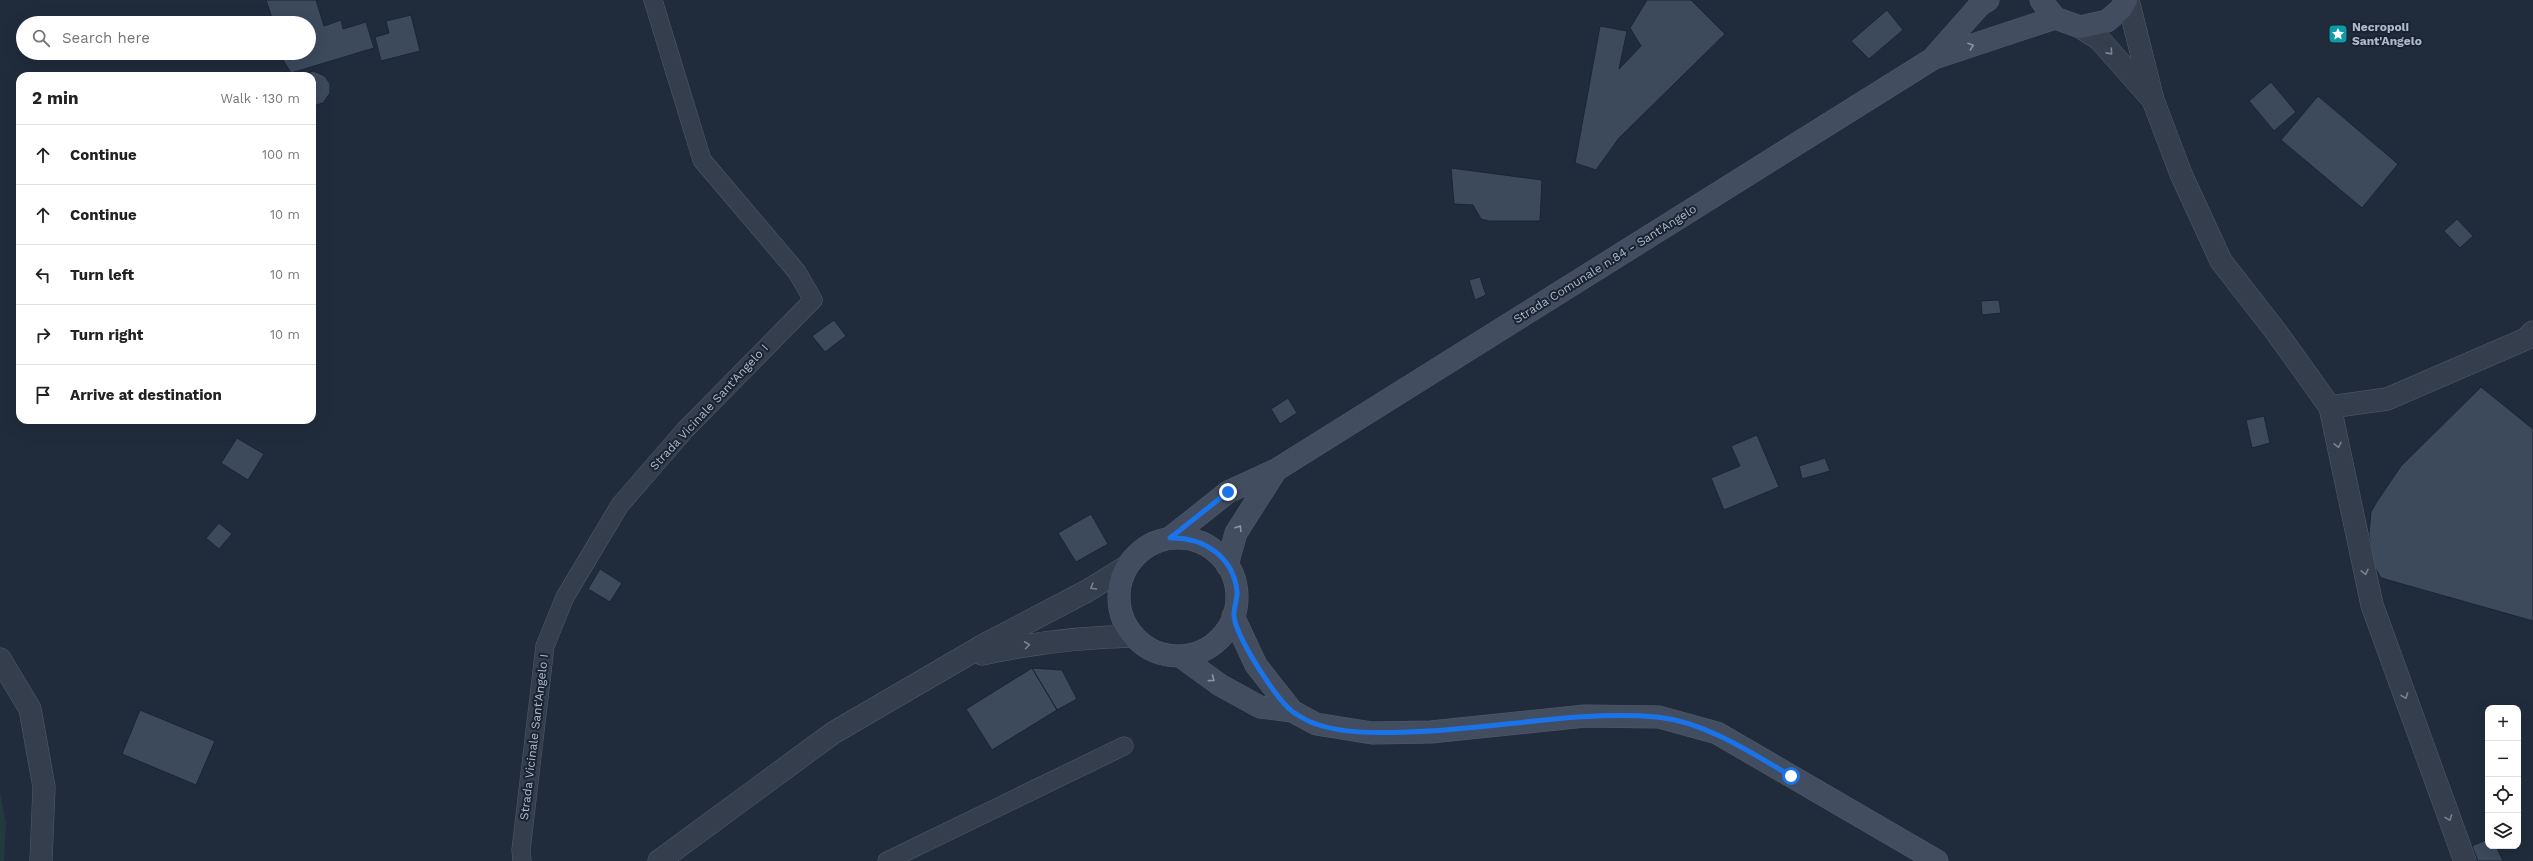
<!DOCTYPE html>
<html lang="en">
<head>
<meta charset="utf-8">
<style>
  :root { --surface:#fff; --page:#f6f6f6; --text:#222; --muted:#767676; --line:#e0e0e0 }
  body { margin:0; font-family:"Work Sans",sans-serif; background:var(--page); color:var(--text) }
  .controls { position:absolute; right:12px; bottom:12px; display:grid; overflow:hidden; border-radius:8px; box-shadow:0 4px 16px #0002 }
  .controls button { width:36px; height:36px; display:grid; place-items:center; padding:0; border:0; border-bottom:1px solid var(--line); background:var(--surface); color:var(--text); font:20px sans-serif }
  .stop { position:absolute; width:12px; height:12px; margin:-9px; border:3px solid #1a73e8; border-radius:50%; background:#fff }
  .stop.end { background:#1a73e8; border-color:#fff; box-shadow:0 1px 4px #0008 }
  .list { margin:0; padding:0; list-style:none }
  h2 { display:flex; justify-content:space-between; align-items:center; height:52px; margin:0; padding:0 16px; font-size:17px }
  h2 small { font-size:13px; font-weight:400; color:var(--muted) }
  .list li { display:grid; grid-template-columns:26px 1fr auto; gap:12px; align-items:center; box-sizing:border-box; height:60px; padding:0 16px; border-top:1px solid var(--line) }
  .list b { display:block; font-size:15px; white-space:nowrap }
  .list em { font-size:13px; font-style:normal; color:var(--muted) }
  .icon { flex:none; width:22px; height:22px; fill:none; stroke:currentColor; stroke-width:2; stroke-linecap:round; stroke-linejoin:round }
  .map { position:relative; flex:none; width:2533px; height:861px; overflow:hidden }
  .search { position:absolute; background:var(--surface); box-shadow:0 4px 16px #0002; left:16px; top:16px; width:300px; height:44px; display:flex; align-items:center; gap:10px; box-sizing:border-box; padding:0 14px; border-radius:22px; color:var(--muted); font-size:15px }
  .panel { position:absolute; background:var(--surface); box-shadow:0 4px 16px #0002; left:16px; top:72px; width:300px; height:352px; border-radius:12px }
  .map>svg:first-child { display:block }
  .green { fill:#223a3d }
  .building { fill:#3c4a5c; stroke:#1b2533 }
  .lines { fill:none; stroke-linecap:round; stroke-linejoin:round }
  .lane-casing { stroke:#525c6a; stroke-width:19 }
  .street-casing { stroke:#525c6a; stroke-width:23 }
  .secondary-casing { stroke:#525c6a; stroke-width:23 }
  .lane { stroke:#343e4c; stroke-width:18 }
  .street { stroke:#343e4c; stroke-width:22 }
  .secondary { stroke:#424d60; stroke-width:22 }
  .oneway { stroke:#8993a4 }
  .oneway2 { stroke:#788290 }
  .route { stroke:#1a73e8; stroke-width:5 }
  .labels { text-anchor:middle; stroke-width:4; stroke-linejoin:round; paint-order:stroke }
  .poi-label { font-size:12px; font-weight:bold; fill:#afb9c8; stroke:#192331; text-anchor:start }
  .street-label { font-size:12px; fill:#afb9c8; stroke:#192331 }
</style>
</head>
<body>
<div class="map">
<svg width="2533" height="861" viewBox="0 0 2533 861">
  <rect width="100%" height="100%" fill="#202c3c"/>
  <path class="green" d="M0 792 6 823 4 861H0Z"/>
  <path class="building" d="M266 0H316L324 26 341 20 343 29 366 22 374 48 291 73 279 53H309V23H266L273 21Z
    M1647 0H1691L1725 34 1619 138 1596 170 1575 163 1600 26 1627 31 1619 69 1641 46 1630 28Z
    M1887 10 1903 30 1869 59 1851 41Z
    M411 15 420 51 381 61 375 37 389 33 386 21Z
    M313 71 325 76 330 84V93L323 103 312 106V76H301Z
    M2271 82 2296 112 2274 131 2249 101Z
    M2318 96 2398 164 2362 208 2281 140Z
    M1451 168 1542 180 1540 221H1489L1481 219 1473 205 1454 204Z
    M2457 219 2473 236 2460 248 2444 231Z
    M1480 277 1486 295 1475 300 1469 280Z
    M1999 300 2001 313 1982 315 1981 301Z
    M834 320 846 336 825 352 812 336Z
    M2481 387 2533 429V621L2381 578 2373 564 2369 534 2371 512 2376 503 2401 466Z
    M1288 398 1297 413 1280 424 1271 409Z
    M2264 416 2270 443 2252 448 2246 420Z
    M1757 435 1779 487 1724 510 1711 478 1740 466 1731 446Z
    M237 438 264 454 248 480 221 463Z
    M1825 458 1830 471 1802 479 1799 466Z
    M1091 514 1108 544 1076 562 1058 533Z
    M219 523 232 534 219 549 206 538Z
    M600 569 622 583 610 602 588 589Z
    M1032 668 1062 670 1077 699 1057 710Z
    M1032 668 1057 710 992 750 966 709Z
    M140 710 215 741 196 785 122 754Z
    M2488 839V846H2496L2503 861H2478L2472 846Z"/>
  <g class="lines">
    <defs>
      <path id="lane" d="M522 861 521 850 545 646 565 597 620 505 685 430 813 300 797 272 702 160 653 0
        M887 861 1124 746"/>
      <path id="street" d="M2128 0 2153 100 2181 174 2221 261 2277 333 2330 407 2372 605 2465 861
        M2080 27 2099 39 2153 100
        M2330 407 2387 399 2526 339 2533 332
        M982 654C1032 643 1083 637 1134 636
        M0 659 30 709 44 787 41 861
        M659 861 833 733 984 645 1087 591 1126 567"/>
      <path id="secondary" d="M2041 0 2055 18 2080 27 2107 21 2121 9 2126 0
        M1934 57 1980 5 1988 0
        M1119 597a59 59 0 1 1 118 0a59 59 0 1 1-118 0Z
        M1170 538 1228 492 1276 470 1934 58 2055 18
        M1227 565 1236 533 1276 470
        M1233 616 1256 665 1292 711
        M1180 656 1220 685 1260 707 1292 711 1316 724 1372 733 1431 732 1585 716 1659 717 1717 733 1937 861"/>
    </defs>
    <use href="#lane" class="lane-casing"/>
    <use href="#street" class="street-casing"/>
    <use href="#secondary" class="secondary-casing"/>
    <use href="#lane" class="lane"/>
    <use href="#street" class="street"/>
    <use href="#secondary" class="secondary"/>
  </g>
  <defs><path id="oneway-chevron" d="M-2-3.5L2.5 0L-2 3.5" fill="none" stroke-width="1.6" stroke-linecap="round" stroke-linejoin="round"/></defs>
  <g class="oneway">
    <use href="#oneway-chevron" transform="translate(1971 46) rotate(-19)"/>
    <use href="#oneway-chevron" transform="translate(1239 528) rotate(-58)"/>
    <use href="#oneway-chevron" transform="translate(1212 679) rotate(36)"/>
  </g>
  <g class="oneway2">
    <use href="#oneway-chevron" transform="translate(2110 52) rotate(48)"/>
    <use href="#oneway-chevron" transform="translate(2338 445) rotate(78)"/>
    <use href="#oneway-chevron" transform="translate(2365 572) rotate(78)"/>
    <use href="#oneway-chevron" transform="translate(1093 587) rotate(149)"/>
    <use href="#oneway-chevron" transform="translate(1027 645) rotate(-7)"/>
    <use href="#oneway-chevron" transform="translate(2405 696) rotate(70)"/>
    <use href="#oneway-chevron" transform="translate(2449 818) rotate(70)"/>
  </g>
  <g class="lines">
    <path class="route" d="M1228 492 1170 538C1203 537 1233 556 1237 591 1238 599 1233 609 1234 616 1236 637 1276 699 1293 712 1299 716 1309 722 1316 724 1344 734 1380 733 1409 732 1492 730 1574 710 1657 717 1705 722 1750 752 1791 776"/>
  </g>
  <defs>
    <symbol id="sight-square" viewBox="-11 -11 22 22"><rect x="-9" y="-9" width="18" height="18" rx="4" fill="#0f9aa8" stroke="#192331"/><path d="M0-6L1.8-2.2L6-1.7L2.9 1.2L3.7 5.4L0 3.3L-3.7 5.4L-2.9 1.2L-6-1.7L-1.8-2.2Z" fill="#fff"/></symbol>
  </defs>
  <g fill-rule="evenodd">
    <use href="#sight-square" x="2327" y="23" width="22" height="22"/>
  </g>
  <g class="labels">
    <g class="poi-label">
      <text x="2352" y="31">Necropoli<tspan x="2352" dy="14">Sant'Angelo</tspan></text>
    </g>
    <g class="street-label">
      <text transform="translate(1605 264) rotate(-32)" y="4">Strada Comunale n.84 - Sant'Angelo</text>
      <text transform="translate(709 407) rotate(-47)" y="4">Strada Vicinale Sant'Angelo I</text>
      <text transform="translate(534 737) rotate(-83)" y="4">Strada Vicinale Sant'Angelo I</text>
    </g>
  </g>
</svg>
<div class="controls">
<button>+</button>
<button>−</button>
<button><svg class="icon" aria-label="locate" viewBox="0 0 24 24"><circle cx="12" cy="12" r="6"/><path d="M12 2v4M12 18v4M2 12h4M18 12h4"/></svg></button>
<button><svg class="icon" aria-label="layers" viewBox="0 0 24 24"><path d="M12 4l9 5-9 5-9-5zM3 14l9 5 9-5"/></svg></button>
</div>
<div class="stop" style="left:1791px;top:776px"></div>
<div class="stop end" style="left:1228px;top:492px"></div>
<div class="search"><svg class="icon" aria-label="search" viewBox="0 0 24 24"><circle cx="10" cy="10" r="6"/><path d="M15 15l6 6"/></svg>Search here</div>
<section class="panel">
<h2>2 min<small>Walk · 130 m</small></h2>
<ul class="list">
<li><svg class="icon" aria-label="ahead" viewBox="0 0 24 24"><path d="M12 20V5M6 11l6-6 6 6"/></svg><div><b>Continue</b></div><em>100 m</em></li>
<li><svg class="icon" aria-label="ahead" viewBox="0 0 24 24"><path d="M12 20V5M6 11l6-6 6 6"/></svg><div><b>Continue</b></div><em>10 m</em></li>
<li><svg class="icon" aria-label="left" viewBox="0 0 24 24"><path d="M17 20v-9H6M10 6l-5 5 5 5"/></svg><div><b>Turn left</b></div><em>10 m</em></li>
<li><svg class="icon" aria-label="right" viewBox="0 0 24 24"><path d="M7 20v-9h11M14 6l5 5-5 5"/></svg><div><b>Turn right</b></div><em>10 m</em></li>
<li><svg class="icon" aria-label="arrive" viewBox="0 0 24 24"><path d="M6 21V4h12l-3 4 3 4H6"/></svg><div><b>Arrive at destination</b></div></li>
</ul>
</section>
</div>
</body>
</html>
